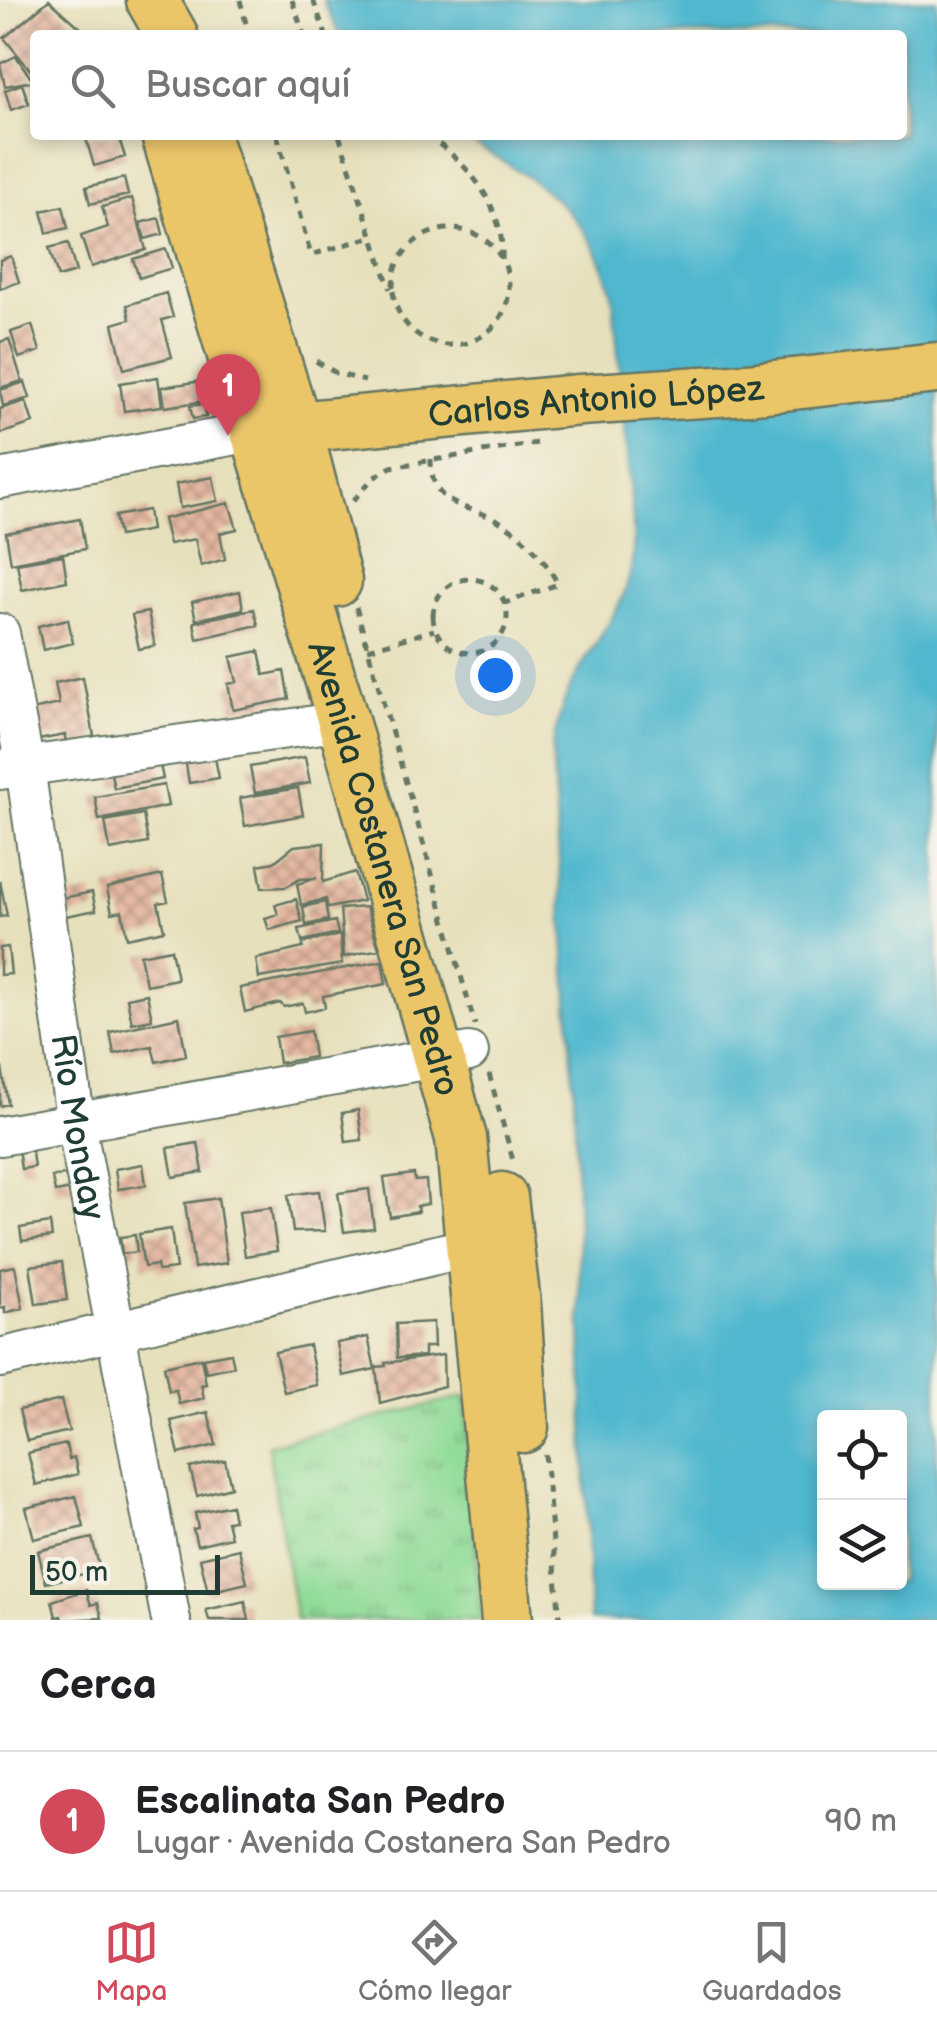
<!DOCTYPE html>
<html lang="es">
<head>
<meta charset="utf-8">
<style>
  :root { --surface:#fff; --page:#f6f6f6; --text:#202124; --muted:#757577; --line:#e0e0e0; --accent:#d1495b }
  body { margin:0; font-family:"Balsamiq Sans",sans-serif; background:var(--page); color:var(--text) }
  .controls { position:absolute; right:30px; bottom:30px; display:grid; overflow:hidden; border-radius:10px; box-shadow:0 5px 15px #0003 }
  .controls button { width:90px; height:90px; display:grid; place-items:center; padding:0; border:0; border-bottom:2px solid var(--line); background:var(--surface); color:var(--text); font:50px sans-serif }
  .scale { position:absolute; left:30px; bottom:25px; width:190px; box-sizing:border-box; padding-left:10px; border:5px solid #1f3d34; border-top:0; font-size:28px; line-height:35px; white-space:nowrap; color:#1f3d34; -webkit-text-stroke:8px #f7f3e8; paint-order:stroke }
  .you { position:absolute; left:495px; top:675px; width:35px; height:35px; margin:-25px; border:8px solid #fff; border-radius:50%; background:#1a73e8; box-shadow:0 0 0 15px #1a73e833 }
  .badge { display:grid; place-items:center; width:65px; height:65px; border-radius:50%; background:var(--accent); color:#fff; font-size:32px; font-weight:700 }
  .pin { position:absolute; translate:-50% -82px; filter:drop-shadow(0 2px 5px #0008) }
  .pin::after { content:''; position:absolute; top:52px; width:35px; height:30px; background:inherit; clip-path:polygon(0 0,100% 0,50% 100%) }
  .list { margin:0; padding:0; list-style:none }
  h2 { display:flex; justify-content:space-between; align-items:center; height:130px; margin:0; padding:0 40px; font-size:42px }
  h2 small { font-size:32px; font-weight:400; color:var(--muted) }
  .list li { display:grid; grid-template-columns:65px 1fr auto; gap:30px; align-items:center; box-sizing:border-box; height:140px; padding:0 40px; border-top:2px solid var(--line) }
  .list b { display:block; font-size:38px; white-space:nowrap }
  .list p { margin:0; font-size:32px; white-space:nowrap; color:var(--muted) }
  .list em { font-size:32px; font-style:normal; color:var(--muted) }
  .icon { flex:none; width:55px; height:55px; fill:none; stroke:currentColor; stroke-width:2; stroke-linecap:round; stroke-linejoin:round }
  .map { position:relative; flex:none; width:937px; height:1620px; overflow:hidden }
  .search { position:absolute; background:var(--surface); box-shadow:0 5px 15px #0003; left:30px; right:30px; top:30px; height:110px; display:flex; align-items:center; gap:25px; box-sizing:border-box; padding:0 35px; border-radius:10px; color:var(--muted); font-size:38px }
  .sheet { height:270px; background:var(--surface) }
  nav { display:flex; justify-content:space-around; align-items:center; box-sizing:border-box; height:140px; border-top:2px solid var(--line); background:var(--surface); font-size:28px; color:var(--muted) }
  nav a { display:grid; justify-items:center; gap:5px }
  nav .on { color:var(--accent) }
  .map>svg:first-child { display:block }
  .park { fill:url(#park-tufts); stroke:#588c66; stroke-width:2.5 }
  .water { fill:#50b7ce; stroke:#387a81; stroke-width:2.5; fill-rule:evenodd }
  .building { fill:url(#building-cross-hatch) }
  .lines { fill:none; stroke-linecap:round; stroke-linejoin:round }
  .minor-casing { stroke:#657664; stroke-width:42 }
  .major-casing { stroke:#657664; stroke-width:55 }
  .path { stroke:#657664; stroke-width:5; stroke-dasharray:8 8; stroke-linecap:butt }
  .minor { stroke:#fff; stroke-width:38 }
  .major { stroke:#ebc669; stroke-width:50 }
  .labels { text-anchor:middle; stroke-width:9; stroke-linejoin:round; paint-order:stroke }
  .street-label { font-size:35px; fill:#1f3d34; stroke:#f7f3e8 }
</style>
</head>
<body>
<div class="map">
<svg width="937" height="1620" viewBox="0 0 937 1620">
  <defs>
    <pattern id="park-tufts" width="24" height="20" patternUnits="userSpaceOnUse" patternTransform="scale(2.5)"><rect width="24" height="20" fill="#91dc98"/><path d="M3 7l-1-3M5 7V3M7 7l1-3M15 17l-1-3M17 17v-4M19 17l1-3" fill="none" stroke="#76b47d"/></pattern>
    <pattern id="building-cross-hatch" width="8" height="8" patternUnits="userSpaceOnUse" patternTransform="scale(2.5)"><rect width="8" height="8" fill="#e5b7a1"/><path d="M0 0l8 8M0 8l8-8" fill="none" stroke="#b99684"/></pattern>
  </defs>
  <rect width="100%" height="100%" fill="#f7f3e8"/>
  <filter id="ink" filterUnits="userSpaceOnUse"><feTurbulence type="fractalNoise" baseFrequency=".01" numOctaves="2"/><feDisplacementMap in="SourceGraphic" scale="20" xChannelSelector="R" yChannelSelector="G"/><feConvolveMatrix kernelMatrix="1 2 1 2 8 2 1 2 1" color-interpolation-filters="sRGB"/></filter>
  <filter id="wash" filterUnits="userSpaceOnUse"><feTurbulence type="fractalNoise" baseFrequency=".0048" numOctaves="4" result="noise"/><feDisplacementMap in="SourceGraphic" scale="40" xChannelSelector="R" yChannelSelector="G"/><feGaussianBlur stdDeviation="2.25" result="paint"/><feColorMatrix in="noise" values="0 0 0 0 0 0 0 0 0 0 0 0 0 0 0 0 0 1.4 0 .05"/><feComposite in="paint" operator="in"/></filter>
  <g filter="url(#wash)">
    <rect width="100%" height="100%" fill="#e7e0bc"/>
    <path class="park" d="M465 1396 481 1620H296L268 1445Z"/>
    <path class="water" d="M323 0H937V1620H590L574 1094 552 750C556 729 560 710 569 690 585 655 612 626 626 589 634 566 634 544 633 520L613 299C594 210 531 177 459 135H902V35H340ZM824 1418H900V1582H824Z"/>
    <g id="blocks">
      <path class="building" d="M49 0 83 30 77 35H35V70L32 72 4 38Z
        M16 56 33 81 5 86 0 64Z
        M22 84 29 104 11 110 5 90Z
        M85 135H118L125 157 94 166Z
        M124 178 128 195 90 204 86 187Z
        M132 198 146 250 91 267 81 236 108 227 102 207Z
        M63 206 68 228 47 233 42 211Z
        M159 218 163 234 145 239 140 223Z
        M68 243 76 272 58 277 49 248Z
        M166 249 172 268 139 278 133 259Z
        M11 256 19 282 0 289V260Z
        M166 293 173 317 162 320 172 357 124 369 113 324 130 319 127 305Z
        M32 325 40 351 19 358 11 332Z
        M9 339 22 381 0 388V342Z
        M158 377 162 406 124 411 120 383Z
        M209 380 212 400 165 407 162 387Z
        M25 382 30 398 3 406 0 390Z
        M26 401 33 423 0 434V409Z
        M204 404 206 417 193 419 190 406Z
        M213 477 218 501 180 508 176 484Z
        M229 503 237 529 220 533 225 559 201 566 195 539 169 544 163 519Z
        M148 510 151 530 119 536 115 516Z
        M80 519 85 549 11 563 6 533Z
        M63 555 67 581 22 590 17 563Z
        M240 591 243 609 196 620 192 602Z
        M254 609 258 625 197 639 194 622Z
        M148 612 155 646 139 649 132 615Z
        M68 619 73 643 43 650 38 626Z
        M259 651 264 675 284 671 289 699 233 710 228 684 237 682 231 657Z
        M83 677 96 747 66 754 65 735 38 740 32 710 59 704 55 683Z
        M214 753 219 778 189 783 185 758Z
        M305 757 310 783 255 793 250 767Z
        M159 760 163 779 114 788 110 769Z
        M164 785 168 806 99 820 95 797Z
        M298 788 303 815 245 826 240 798Z
        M143 814 148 843 110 850 105 821Z
        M324 843 323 882 355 872 363 901 328 908 326 899 301 905 297 884 317 878 300 879 286 887 262 888 258 865 274 862 294 846Z
        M162 875 168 901 158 903 164 930 127 938 122 911 112 913 107 888Z
        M0 881 7 916 0 917Z
        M92 892 96 910 66 916 63 898Z
        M296 899 302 921 269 930 265 918 278 914 275 905Z
        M325 902 328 920 306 925 303 907Z
        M366 907 379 949 344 957 340 909Z
        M335 921 338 933 302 941 299 929Z
        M340 935 342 964 259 978 256 959 303 948V943Z
        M8 947 11 974 0 975V948Z
        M171 949 177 979 146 985 140 955Z
        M382 961 386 984 323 996 325 1007 305 1012 303 1003 284 1007 280 1003 245 1012 240 988Z
        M147 994 152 1019 132 1023 127 998Z
        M179 1017 186 1055 156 1062 152 1046 114 1054 110 1032Z
        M310 1031 314 1057 279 1063 275 1037Z
        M2 1068 8 1104 0 1106V1069Z
        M358 1110 362 1140 346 1142 342 1113Z
        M198 1143 203 1172 173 1177 168 1148Z
        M31 1146 34 1167 21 1169 18 1148Z
        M143 1164 146 1185 118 1189 115 1169Z
        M71 1174 73 1189 55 1192 52 1177Z
        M414 1174 415 1181 426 1180 428 1204 417 1206 418 1212 390 1217 384 1178Z
        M369 1189 374 1228 344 1232 338 1193Z
        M319 1191 325 1231 293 1232 288 1195Z
        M218 1198 227 1263 194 1268 185 1203Z
        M271 1208 277 1251 245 1256 239 1212Z
        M50 1223 52 1237 22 1241 20 1228Z
        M171 1229 176 1269 158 1271 157 1265 144 1267 139 1234Z
        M135 1235 137 1252 122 1254 120 1237Z
        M62 1262 67 1300 36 1304 30 1266Z
        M15 1266 23 1308 5 1313V1307L0 1308V1269Z
        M433 1322 434 1347H424V1356L397 1358 396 1324Z
        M368 1337 375 1369 343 1376 337 1343Z
        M309 1345 317 1385 284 1392 275 1352Z
        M231 1353 234 1366 206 1372 203 1358Z
        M443 1355 444 1386 380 1403 376 1367 386 1366 385 1363Z
        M201 1358 206 1384 201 1385 204 1398 179 1404 176 1390 169 1391 164 1366Z
        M61 1400 69 1431 27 1441 19 1410Z
        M208 1412 216 1445 179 1454 171 1421Z
        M66 1444 69 1459 74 1457 78 1474 36 1485 28 1453Z
        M225 1460 231 1487 197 1496 190 1468Z
        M76 1496 84 1527 34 1539 26 1508Z
        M231 1505 234 1520 227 1521 231 1537 197 1545 193 1529 198 1528 195 1513Z
        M92 1538 100 1570 46 1583 38 1551Z
        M239 1549 247 1583 208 1592 200 1558Z
        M86 1590 91 1605 98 1603 102 1618 62 1620 61 1616 56 1617 52 1601Z
        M245 1601 249 1620H209L206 1610Z"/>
    </g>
  </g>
  <g filter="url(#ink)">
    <use href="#blocks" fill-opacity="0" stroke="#657664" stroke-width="2.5"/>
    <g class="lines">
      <defs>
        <g id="minor">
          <path d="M0 479 257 431"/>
          <path id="s1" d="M0 633 25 767 76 1124 171 1620"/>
          <path d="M0 770 343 721"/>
          <path d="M0 1136 469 1052"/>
          <path d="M0 1358 474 1246H496"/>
        </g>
        <g id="major">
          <path d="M152 0 172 35"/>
          <path id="s2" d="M167 135 343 721 461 1138 507 1620"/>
          <path d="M204 135 296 427 336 581"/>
          <path id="s3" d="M265 430 580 400 747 389 937 368"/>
          <path d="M502 1198 515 1304 523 1427"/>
        </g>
      </defs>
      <use href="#minor" class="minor-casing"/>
      <use href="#major" class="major-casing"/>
      <path class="path" d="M240 0 249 35
        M292 0 304 35
        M313 0 326 35
        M277 135 311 255 374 236
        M339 135 390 289
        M426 135C468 162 505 207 502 259
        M393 287a58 58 0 1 1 116 0a58 58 0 1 1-116 0Z
        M316 361 336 373 365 381
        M431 459C430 509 465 503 499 521 525 536 544 558 558 584L505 603
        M353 501 372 479 391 467 537 443
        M433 616a37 37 0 1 1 74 0a37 37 0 1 1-74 0Z
        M356 607 475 1025
        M368 649 434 630
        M489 1074 514 1164
        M545 1454 560 1620"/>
      <use href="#minor" class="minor"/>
      <use href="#major" class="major"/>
    </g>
  </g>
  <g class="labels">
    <g class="street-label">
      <text dy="12" stroke="none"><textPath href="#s3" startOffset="332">Carlos Antonio López</textPath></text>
      <text dy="12" stroke="none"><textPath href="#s2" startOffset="765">Avenida Costanera San Pedro</textPath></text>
      <text dy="12" stroke="none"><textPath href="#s1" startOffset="500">Río Monday</textPath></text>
    </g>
  </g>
</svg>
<div class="controls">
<button><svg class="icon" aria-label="locate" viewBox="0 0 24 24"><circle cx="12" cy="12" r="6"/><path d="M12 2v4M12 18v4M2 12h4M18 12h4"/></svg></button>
<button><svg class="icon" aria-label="layers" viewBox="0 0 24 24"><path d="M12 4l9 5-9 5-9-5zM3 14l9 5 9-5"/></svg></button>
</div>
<div class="scale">50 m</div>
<div class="you"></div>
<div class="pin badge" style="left:228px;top:436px">1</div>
<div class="search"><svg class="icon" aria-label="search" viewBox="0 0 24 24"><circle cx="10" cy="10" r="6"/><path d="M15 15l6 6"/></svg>Buscar aquí</div>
</div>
<section class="sheet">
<h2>Cerca<small></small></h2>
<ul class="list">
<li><span class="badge">1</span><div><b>Escalinata San Pedro</b><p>Lugar · Avenida Costanera San Pedro</p></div><em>90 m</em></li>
</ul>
</section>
<nav>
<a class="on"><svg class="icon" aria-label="map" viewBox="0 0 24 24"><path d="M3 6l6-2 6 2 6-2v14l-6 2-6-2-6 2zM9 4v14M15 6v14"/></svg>Mapa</a>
<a><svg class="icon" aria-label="directions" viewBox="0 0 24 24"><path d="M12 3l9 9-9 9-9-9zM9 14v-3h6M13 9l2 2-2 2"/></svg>Cómo llegar</a>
<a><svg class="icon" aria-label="saved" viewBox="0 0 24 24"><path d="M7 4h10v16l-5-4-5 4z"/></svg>Guardados</a>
</nav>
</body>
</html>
